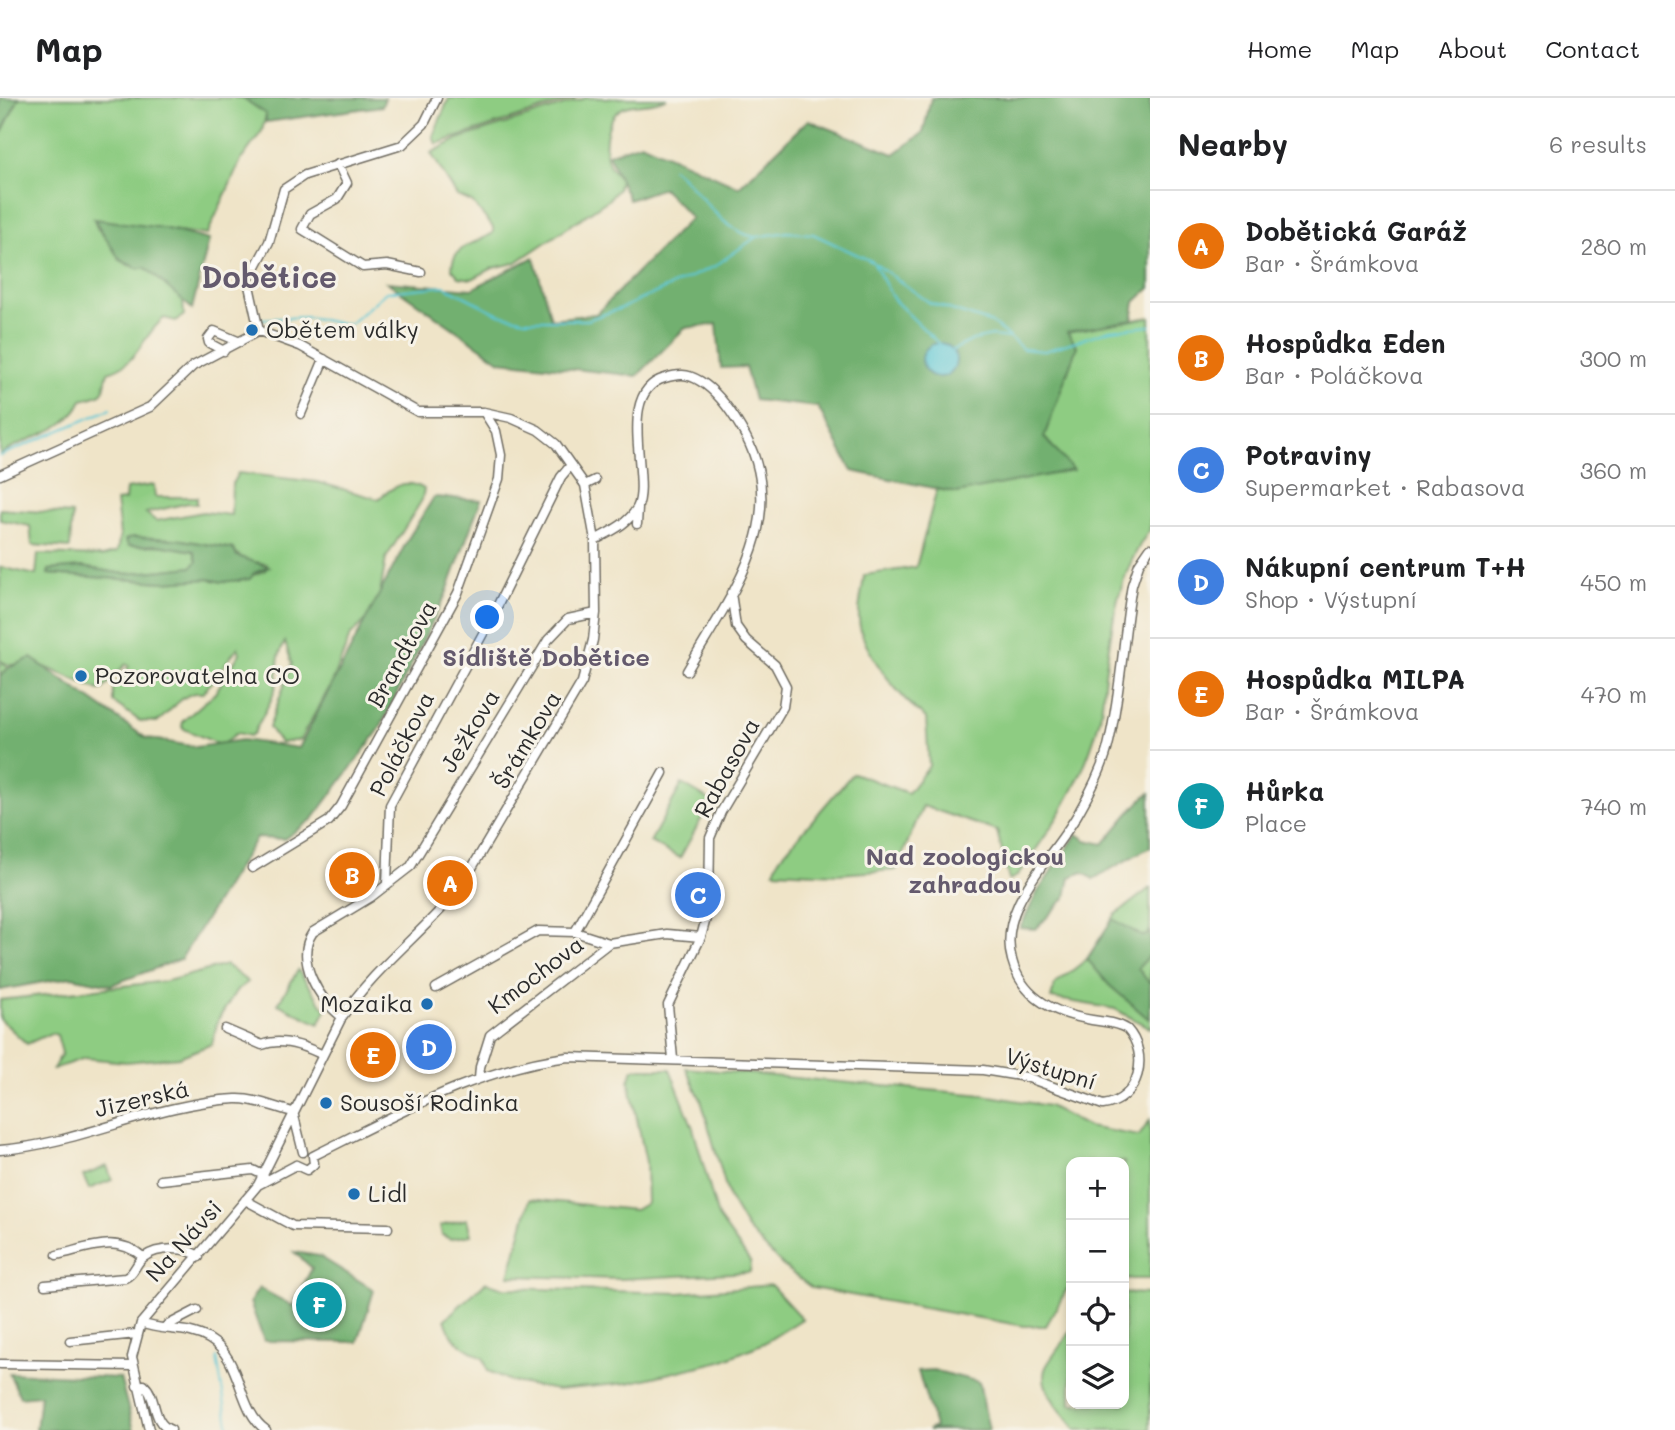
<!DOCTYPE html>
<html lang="en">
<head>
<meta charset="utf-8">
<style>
  :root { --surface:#fff; --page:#f2f2f2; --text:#202124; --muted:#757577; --line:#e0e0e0; --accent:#1f6fb2 }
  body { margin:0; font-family:Mali,sans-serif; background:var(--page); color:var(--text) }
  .controls { position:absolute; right:21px; bottom:21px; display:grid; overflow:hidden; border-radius:14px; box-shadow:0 4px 10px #0003 }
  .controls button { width:63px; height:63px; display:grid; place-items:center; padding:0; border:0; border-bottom:2px solid var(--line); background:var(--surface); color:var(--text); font:35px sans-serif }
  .you { position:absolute; left:488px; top:520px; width:24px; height:24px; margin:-18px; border:5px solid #fff; border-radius:50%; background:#1a73e8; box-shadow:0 0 0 10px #1a73e833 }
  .badge { display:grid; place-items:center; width:46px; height:46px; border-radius:50%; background:var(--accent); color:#fff; font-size:23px; font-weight:700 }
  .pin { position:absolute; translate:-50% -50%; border:4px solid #fff; box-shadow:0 2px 7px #0006 }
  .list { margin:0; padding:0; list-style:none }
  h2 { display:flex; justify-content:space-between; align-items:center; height:91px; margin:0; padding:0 28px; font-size:30px }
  h2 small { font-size:23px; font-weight:400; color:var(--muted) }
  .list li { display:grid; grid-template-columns:46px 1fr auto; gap:21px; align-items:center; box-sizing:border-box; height:112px; padding:0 28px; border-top:2px solid var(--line) }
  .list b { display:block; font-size:26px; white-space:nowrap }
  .list p { margin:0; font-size:23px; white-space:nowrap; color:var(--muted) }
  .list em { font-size:23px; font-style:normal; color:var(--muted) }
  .icon { flex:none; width:38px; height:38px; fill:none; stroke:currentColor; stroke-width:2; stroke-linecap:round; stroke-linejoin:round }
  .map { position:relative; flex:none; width:1150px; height:1332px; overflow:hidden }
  header { display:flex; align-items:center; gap:42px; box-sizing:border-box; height:98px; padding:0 35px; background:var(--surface); border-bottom:2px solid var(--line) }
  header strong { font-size:33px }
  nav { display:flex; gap:38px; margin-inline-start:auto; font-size:24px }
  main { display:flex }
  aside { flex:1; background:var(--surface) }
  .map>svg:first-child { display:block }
  .green { fill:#8ecc82; stroke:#5c7c56; stroke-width:2; fill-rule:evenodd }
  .forest { fill:#72b070; stroke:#4e6e4e; stroke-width:2 }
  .water { fill:#5dc8d6; stroke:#447a80; stroke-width:2 }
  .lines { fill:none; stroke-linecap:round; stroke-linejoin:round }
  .stream { stroke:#5dc8d6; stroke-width:2 }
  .minor-casing { stroke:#706c62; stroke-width:11 }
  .minor { stroke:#fff; stroke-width:8 }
  .poi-dot { fill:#1f6fb2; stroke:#f7f3e8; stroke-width:2.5 }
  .labels { text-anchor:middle; stroke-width:6; stroke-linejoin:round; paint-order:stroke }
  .poi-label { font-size:23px; fill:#2b2b2b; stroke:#f7f3e8; text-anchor:start }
  .street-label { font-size:23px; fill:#2b2b2b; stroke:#f7f3e8 }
  .neighbourhood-label { font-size:24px; font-weight:bold; fill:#645a6d; stroke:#f7f3e8 }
  .district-label { font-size:30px; font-weight:bold; fill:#645a6d; stroke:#f7f3e8 }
</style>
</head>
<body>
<header>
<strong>Map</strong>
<nav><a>Home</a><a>Map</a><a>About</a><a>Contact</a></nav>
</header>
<main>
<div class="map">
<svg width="1150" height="1332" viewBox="0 0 1150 1332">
  <rect width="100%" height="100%" fill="#f7f3e8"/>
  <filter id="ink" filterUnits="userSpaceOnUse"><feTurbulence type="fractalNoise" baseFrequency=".0143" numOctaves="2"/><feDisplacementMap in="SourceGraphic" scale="14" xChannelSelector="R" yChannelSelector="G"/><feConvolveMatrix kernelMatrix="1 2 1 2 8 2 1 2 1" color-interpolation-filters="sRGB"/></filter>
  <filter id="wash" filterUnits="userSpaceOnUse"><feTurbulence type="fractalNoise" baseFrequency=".00686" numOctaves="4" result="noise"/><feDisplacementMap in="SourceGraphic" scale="28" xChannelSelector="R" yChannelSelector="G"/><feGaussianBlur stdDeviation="1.57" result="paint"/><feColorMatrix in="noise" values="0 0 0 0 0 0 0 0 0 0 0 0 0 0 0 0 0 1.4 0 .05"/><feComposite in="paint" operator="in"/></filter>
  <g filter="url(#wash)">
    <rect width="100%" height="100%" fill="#efe4c8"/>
    <path class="green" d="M19 0H243L266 16 262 33 241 62 207 137 94 121 97 130 128 167 146 170 166 185 183 202 184 217 176 223 164 220C140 240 139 266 108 274 102 297 107 296 82 302 66 337 28 336 0 357V38Z
      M449 0H576L436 46 433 38Z
      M586 0H667C654 7 643 5 629 8 607 12 602 45 608 64 610 71 617 75 620 82L618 91 608 102 515 165 493 170 472 181 459 179 452 171C452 147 476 146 493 135V129L472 104 457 98 431 55 458 41Z
      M1150 219V431C1118 476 1112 523 1105 577 1103 592 1103 609 1099 624 1083 685 1053 729 1017 778L1009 782 997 733 923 708 896 772 838 776 774 773 779 761 853 675 908 695 929 668 926 620C902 602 860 552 859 521 858 507 863 491 864 477L916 469 937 391 957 395 1072 371 1044 339 1077 248 1066 234Z
      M238 375 317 384 378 401C393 389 406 379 424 391L422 402 386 460 380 496 366 522 350 538 332 585 300 642 280 645 269 629 292 566 285 544C277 556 278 569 277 582 275 600 261 619 254 635L250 638 237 635 221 647 186 632 182 629 183 623 215 595 240 555 238 549 203 595C183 592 171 614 157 624L140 623 113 604V591L129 568 126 566 103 591 99 592 36 565 9 567 1 563 8 570 0 579V469L36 477 38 456 103 458 117 454 120 438 116 403 125 402 126 391 154 387 155 399H197V406L188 405 146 415 156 423 203 414 231 417 232 386ZM177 441 233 451C241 463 254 464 267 466L266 472 239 483 231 481 222 484 209 481 163 484 48 476 49 472 82 469 125 476 193 469 197 463 194 453 158 447 129 448Z
      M0 411 72 416 70 450 32 447 30 428 0 422Z
      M682 686 711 703 680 760 650 744Z
      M1150 790V930L1115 911 1051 900 1055 886 1087 861 1115 817Z
      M226 867 248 884 236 893 218 922 212 946 179 959 126 964 85 960 53 971 62 955 57 937 51 935 27 946 0 921V902L167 883Z
      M298 872 326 912 319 926 278 906Z
      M686 970 984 997 1049 1008 1088 1029 1139 1038 1150 1022V1181H1124V1064H1071V1184L1046 1228H1024L812 1190 784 1169 747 1131 729 1100 701 1002Z
      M633 971H670L693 1030 718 1119 751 1165 750 1174 621 1181 509 1178 530 1101 635 1112 647 1105 646 1064 629 983Z
      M107 1068 112 1082 89 1091 83 1078Z
      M467 1121 471 1137 450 1141 442 1137 440 1128Z
      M486 1184 504 1190 679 1195 771 1187 802 1221 764 1245 721 1263 628 1285 557 1292 513 1284 488 1273 484 1261C464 1248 452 1246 445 1221Z
      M1124 1195 1150 1196V1332H1076C1065 1316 1036 1290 1046 1269 1053 1256 1064 1245 1071 1231V1306H1124Z"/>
    <path class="forest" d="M0 0H19L0 38Z
      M243 0H385L382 8 266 24V16Z
      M931 0H1150V190L1135 204 1132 222 1067 234 1077 248 1044 339 1073 372 957 395 852 373 818 309 754 302 745 269 721 270 717 226 685 230 637 278 500 263 387 184 472 191 534 159 551 221 596 216 691 120 663 90 629 102 608 56 641 45 739 89 808 22 894 56 923 35Z
      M94 121 163 130 209 142 192 211 146 170H136L120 162Z
      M434 399 481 402 446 496 379 632 313 721 284 741 256 740 181 861 111 887 71 879 0 892V579L8 570 31 560 146 640 196 649 242 642 299 650 409 439Z
      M132 439 177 441 233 451 237 458 269 469 254 475 250 481 222 484 209 481 163 484 48 476 49 472 82 469 125 476 192 469 197 463 194 453 158 447 129 448 125 442Z
      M1150 695V749L1093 781 1083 774 1070 779 1066 799 1036 831 1020 830 1037 795 1077 736 1086 742 1103 746C1116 732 1137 702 1150 695Z
      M1113 821 1142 838 1147 837 1150 832V857L1138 870 1150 886V922L1109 887 1087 861Z
      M294 1154 319 1158 374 1192 358 1244 264 1243 250 1204 259 1190 293 1208 312 1170Z
      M933 1272 979 1284 989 1332H928L935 1329 918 1273Z
      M9 1275 120 1280 134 1332H36L40 1297 20 1299Z"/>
    <path class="water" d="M922 262a17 17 0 1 1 34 0a17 17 0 1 1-34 0Z"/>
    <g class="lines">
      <path class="stream" d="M672 70C700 91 719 133 755 139
        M874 165 930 205 992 225 1010 240
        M260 221 307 219 343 226 351 225 386 194 444 188 499 216 525 222H587L622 210 715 168 756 139 787 134 813 136 873 164 894 202 940 247
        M953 252 973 242 992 238 1010 240 1023 251 1045 253 1110 232 1150 228
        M0 358 110 311
        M217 1260 229 1332"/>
    </g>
  </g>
  <g filter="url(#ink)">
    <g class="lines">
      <defs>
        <path id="minor" d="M338 66 347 85 337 101 310 116 302 131 363 169 387 167 421 174
          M259 233 248 183 269 144 284 91 305 77 402 47 424 26 437 0
          M224 253 209 245 208 241 214 233 240 244
          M301 316 324 261
          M0 377 150 309 193 268 259 233
          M585 387 595 382
          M637 426 638 410
          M595 442C611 433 628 426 637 410 652 382 614 294 665 280 678 276 687 275 700 283 717 293 731 313 741 330 795 419 730 497 687 573
          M252 770 329 723 341 708 458 495 499 381 501 357 496 333 484 314
          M387 785 390 707 493 517 561 379 571 367
          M609 845 575 834 663 675
          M436 890 538 833 575 834
          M342 919C319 902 294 861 313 834L371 799 411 768 548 542 568 521 596 515
          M225 931 262 947C281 939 305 948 323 957
          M673 961 668 907 701 839 709 809 710 740 721 714 783 609 786 588 775 567 746 542 736 528 731 495
          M479 981 480 969 490 937 609 845 667 836 701 839
          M293 1014 303 1054
          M0 1052C80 1046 155 1005 236 1001 254 1000 276 1010 293 1014
          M313 1058C394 1018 478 970 568 959L983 972 1026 979 1103 1007C1140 1002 1150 956 1127 931 1117 924 1103 924 1092 922 1056 916 1022 901 1012 862 996 806 1056 758 1080 712 1092 691 1104 668 1109 644 1121 593 1123 539 1132 487L1139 466 1150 450
          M296 1067 307 1072 314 1066 313 1058
          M161 1082 253 1072 261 1076
          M258 1087 342 919C374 870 423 835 460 790L582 584 593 542 596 515 595 442 585 387 556 346 538 332 511 320 484 314H418L300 248 259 233
          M245 1102 293 1128 388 1130
          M57 1157C89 1150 116 1136 143 1159
          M45 1187 125 1180C135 1176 135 1165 144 1159 157 1149 187 1148 199 1159
          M141 1225C163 1234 187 1228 209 1241 243 1261 237 1312 266 1332
          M166 1228 197 1212
          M70 1243 136 1236
          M0 1266 133 1268
          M137 1288 144 1287C158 1299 151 1325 171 1332
          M149 1332 132 1259 141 1225 258 1087 296 1067"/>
      </defs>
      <use href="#minor" class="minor-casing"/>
      <use href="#minor" class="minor"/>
    </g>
  </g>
  <g class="poi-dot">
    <circle cx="252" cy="232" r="7"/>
    <circle cx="81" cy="578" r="7"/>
    <circle cx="427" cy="906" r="7"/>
    <circle cx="326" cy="1005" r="7"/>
    <circle cx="354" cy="1096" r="7"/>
  </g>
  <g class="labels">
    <g class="poi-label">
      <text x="266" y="240">Obětem války</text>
      <text x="95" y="586">Pozorovatelna CO</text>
      <text x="413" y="914" text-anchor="end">Mozaika</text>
      <text x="340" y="1013">Sousoší Rodinka</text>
      <text x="368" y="1104">Lidl</text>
    </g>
    <g class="street-label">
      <text transform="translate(402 556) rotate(-61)" y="8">Brandtova</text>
      <text transform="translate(470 633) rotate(-59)" y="8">Ježkova</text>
      <text transform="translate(527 642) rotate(-59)" y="8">Šrámkova</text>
      <text transform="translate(402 646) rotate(-63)" y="8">Poláčkova</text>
      <text transform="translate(727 670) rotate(-61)" y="8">Rabasova</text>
      <text transform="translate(536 877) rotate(-37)" y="8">Kmochova</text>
      <text transform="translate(1051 971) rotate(17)" y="8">Výstupní</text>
      <text transform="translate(142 1001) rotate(-13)" y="8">Jizerská</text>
      <text transform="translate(184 1143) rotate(-48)" y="8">Na Návsi</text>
    </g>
    <g class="neighbourhood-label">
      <text x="546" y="568">Sídliště Dobětice</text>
      <text x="965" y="767">Nad zoologickou<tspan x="965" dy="28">zahradou</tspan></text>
    </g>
    <g class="district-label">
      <text x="269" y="190">Dobětice</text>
    </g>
  </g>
</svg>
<div class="controls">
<button>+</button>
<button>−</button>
<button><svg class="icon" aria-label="locate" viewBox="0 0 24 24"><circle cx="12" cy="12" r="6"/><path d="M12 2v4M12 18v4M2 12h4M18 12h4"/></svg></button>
<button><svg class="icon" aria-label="layers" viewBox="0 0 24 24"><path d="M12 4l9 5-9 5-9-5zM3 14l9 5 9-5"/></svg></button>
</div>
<div class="you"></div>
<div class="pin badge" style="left:450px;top:785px;background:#e8710a">A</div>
<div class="pin badge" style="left:352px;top:777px;background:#e8710a">B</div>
<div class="pin badge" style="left:698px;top:797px;background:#3f7fe0">C</div>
<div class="pin badge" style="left:429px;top:949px;background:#3f7fe0">D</div>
<div class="pin badge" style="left:373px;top:957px;background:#e8710a">E</div>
<div class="pin badge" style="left:319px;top:1207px;background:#0f9aa8">F</div>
</div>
<aside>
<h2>Nearby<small>6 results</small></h2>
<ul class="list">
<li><span class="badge" style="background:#e8710a">A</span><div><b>Dobětická Garáž</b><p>Bar · Šrámkova</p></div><em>280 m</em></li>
<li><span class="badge" style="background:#e8710a">B</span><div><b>Hospůdka Eden</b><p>Bar · Poláčkova</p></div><em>300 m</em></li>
<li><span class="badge" style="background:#3f7fe0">C</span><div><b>Potraviny</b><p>Supermarket · Rabasova</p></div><em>360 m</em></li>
<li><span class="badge" style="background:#3f7fe0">D</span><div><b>Nákupní centrum T+H</b><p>Shop · Výstupní</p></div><em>450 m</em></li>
<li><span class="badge" style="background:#e8710a">E</span><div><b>Hospůdka MILPA</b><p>Bar · Šrámkova</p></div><em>470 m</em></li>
<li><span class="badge" style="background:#0f9aa8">F</span><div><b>Hůrka</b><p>Place</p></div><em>740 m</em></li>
</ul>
</aside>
</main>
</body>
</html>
